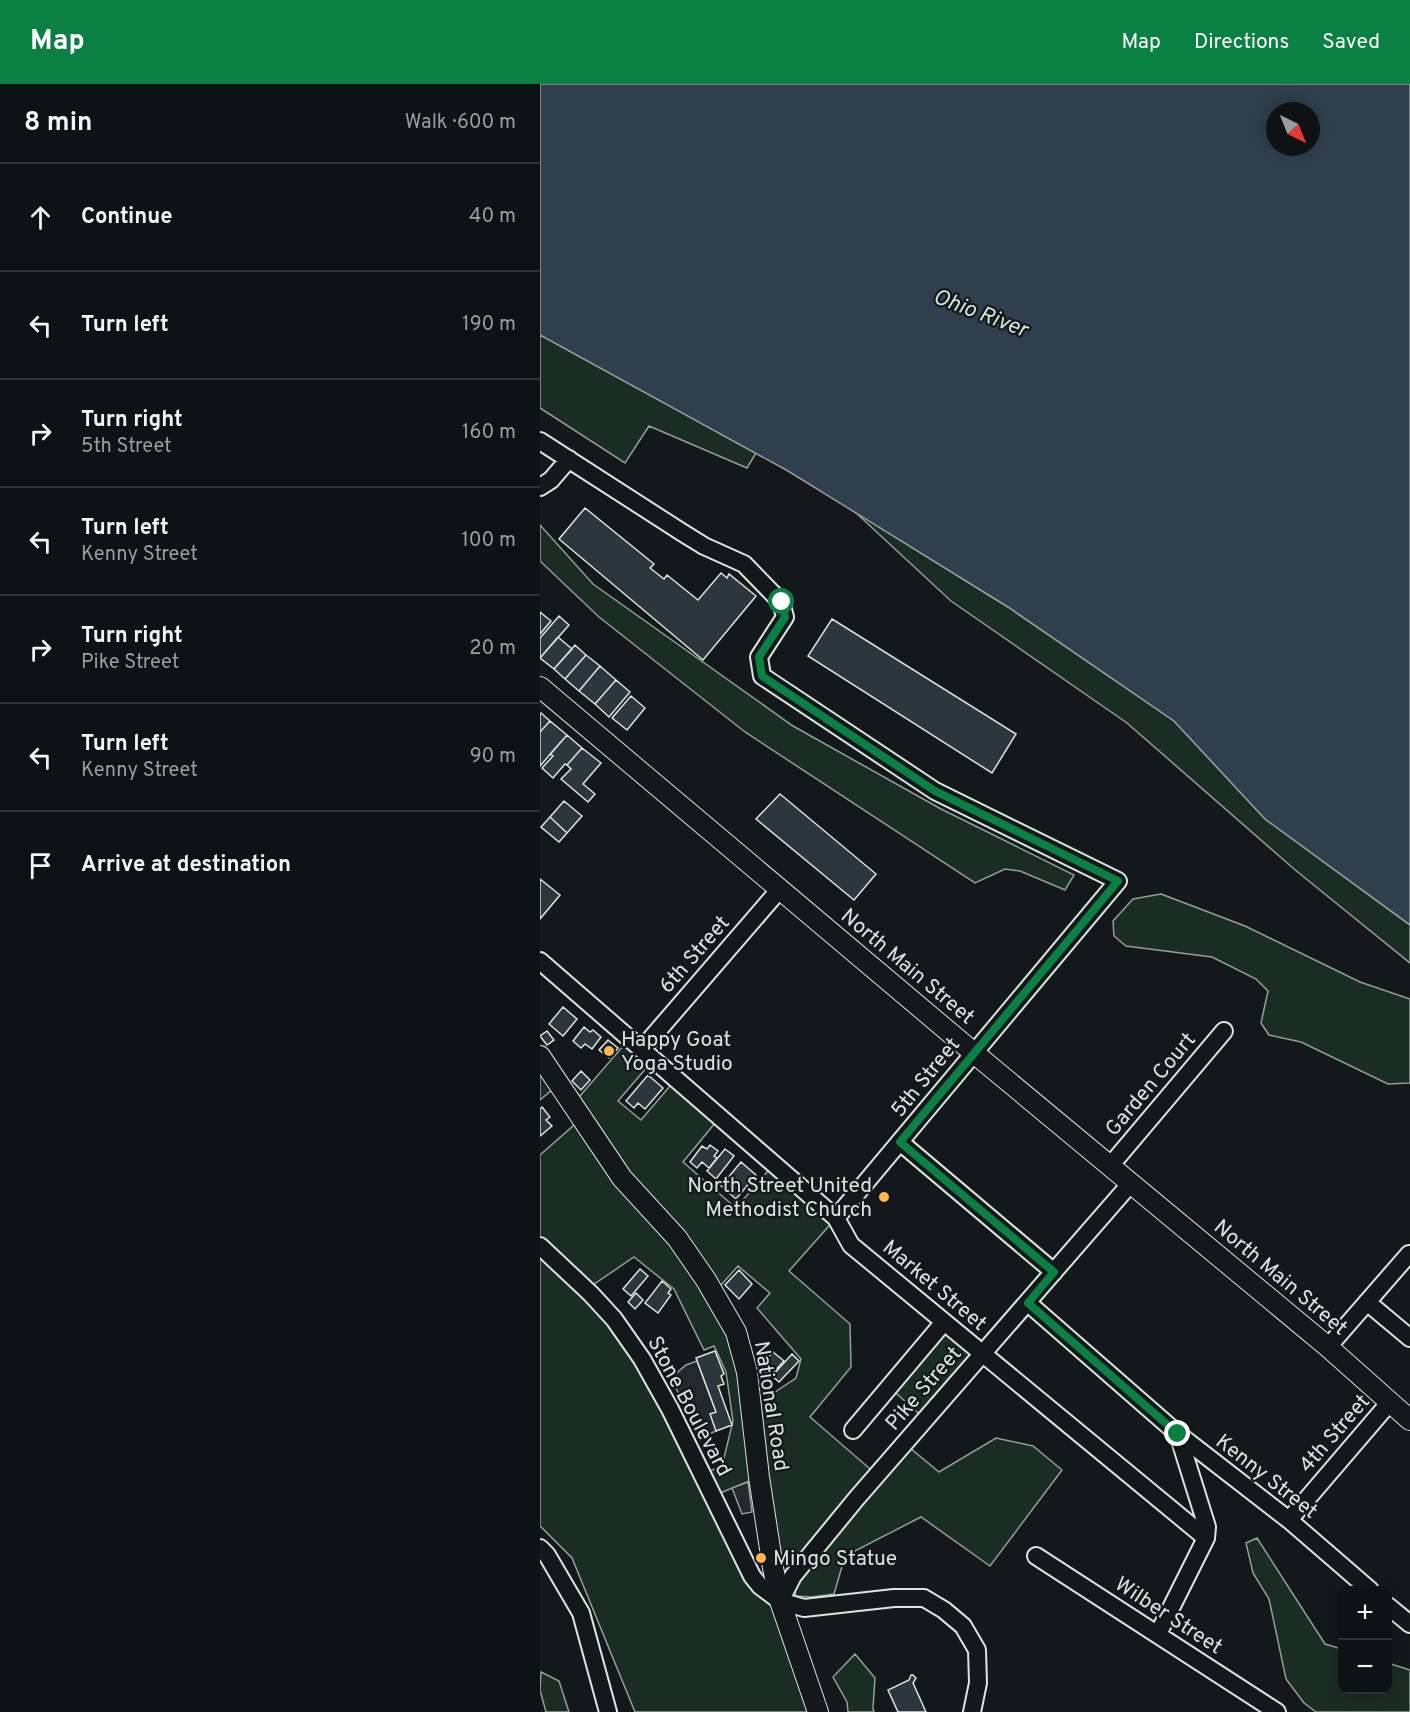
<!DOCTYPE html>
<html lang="en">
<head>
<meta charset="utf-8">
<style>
  :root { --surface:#0f1215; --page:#1d2022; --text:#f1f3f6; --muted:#9b9ea0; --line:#2f3234; --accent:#0b8043 }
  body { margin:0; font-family:Overpass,sans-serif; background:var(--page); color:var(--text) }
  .controls { position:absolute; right:18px; bottom:18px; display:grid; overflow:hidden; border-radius:12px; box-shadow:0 3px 15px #0003 }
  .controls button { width:54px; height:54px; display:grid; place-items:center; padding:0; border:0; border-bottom:2px solid var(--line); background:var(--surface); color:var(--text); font:30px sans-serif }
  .compass { position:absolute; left:726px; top:18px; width:54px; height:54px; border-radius:50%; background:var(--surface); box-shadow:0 3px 15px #0003; rotate:137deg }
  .stop { position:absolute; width:18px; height:18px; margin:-14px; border:4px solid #0b8043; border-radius:50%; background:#fff }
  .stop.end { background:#0b8043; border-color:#fff; box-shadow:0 2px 6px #0008 }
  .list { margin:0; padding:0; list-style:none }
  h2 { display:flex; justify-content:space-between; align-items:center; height:78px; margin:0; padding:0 24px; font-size:26px }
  h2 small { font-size:20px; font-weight:400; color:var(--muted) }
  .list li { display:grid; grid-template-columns:39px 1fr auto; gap:18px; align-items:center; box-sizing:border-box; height:108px; padding:0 24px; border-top:2px solid var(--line) }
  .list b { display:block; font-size:22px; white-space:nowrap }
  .list p { margin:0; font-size:20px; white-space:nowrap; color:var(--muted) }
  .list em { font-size:20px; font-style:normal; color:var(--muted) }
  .icon { flex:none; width:33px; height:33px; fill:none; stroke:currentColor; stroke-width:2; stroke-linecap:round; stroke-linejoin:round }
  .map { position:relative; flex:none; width:870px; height:1628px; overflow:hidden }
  header { display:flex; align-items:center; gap:36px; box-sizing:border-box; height:84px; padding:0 30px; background:var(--accent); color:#fff }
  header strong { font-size:28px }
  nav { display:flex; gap:33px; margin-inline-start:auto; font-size:21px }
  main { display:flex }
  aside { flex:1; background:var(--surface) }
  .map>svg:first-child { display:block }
  .green { fill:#1a2d24; stroke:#939e99; stroke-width:1.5; fill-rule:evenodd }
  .parking { fill:#24282b; stroke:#939e99; stroke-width:1.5 }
  .water { fill:#2f3f4d; stroke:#939e99; stroke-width:1.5; fill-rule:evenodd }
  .building { fill:#2c363c; stroke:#d8e6dc; stroke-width:1.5 }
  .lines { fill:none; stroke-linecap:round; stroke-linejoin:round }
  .minor-casing { stroke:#d8e6dc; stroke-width:20 }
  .major-casing { stroke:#d8e6dc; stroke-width:22 }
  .minor { stroke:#14181c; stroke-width:16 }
  .major { stroke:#14181c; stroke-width:20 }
  .route { stroke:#0b8043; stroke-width:8 }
  .poi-dot { fill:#ffb74d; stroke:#14181c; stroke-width:2 }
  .labels { text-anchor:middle; stroke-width:4.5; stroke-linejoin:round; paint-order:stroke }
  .street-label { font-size:21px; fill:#d8e6dc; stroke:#14181c }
  .poi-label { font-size:21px; fill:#d8e6dc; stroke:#14181c; text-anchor:start }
  .water-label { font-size:22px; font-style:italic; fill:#d8e6dc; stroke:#14181c }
</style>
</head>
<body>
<header>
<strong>Map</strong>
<nav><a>Map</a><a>Directions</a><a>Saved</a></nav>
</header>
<main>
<aside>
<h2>8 min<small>Walk · 600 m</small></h2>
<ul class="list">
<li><svg class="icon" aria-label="ahead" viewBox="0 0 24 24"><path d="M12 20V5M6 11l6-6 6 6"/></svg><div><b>Continue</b></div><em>40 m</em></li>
<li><svg class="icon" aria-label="left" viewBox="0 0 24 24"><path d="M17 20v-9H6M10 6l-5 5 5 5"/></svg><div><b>Turn left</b></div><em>190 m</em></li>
<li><svg class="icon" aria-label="right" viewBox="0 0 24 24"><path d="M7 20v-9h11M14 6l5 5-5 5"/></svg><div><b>Turn right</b><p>5th Street</p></div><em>160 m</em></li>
<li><svg class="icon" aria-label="left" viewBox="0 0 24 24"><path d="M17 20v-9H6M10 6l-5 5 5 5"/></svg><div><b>Turn left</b><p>Kenny Street</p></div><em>100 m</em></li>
<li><svg class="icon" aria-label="right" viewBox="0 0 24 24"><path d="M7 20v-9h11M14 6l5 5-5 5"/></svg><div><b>Turn right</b><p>Pike Street</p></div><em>20 m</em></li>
<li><svg class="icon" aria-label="left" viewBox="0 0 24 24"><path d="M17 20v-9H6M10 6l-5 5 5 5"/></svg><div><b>Turn left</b><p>Kenny Street</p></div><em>90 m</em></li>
<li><svg class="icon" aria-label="arrive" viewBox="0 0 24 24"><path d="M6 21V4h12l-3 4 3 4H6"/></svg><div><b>Arrive at destination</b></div></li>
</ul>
</aside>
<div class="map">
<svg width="870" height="1628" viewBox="0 0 870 1628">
  <rect width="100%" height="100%" fill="#14181c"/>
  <path class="green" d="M0 251 216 369 207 384 109 342 85 379 0 324Z
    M314 427 468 523 634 637 725 735 870 841V879L754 785 587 639 411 517Z
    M0 441 53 500 253 642 401 725 534 791 525 806 480 787 465 785 435 799 205 648 59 533 0 477Z
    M621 810 705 842 820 898 870 915V999L848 1000 761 958 729 951 721 939 728 907 716 895 672 873 586 862 574 852 573 837 593 815Z
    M90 954 114 975 78 1017 101 1036 136 995 180 1033 143 1078 196 1124 234 1080 296 1134 249 1187 310 1240 311 1283 270 1333 337 1391 364 1359 399 1388 456 1354 493 1362 522 1386 450 1482 381 1433 305 1472 294 1510 272 1513 256 1512 254 1501 240 1517 278 1628H95L32 1474 0 1442V1071L42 1034 33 1020ZM94 1173 134 1205 164 1266 174 1262 186 1288 193 1337 182 1382 163 1390 74 1235 47 1205ZM198 1182 230 1209 217 1224 261 1275 256 1294 211 1324 174 1209ZM219 1393 239 1516 212 1492 173 1412Z
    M0 972 19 1000 0 1016Z
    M404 1238 443 1270 385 1335 349 1303Z
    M717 1454 785 1560 802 1565V1606H848V1579L870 1586V1628H776L764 1619 746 1595 729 1515 713 1489 706 1459Z
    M315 1570 335 1594 333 1624 334 1628H308L307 1618 293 1593Z
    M1 1588 19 1597 29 1628H6L0 1606Z"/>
  <path class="parking" d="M157 1277 176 1328V1347L160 1354 131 1294 146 1281Z
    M208 1398 212 1428 202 1430 192 1404Z"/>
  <path class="water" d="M0 0H870V841L725 735 634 637 468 523 248 387 0 251ZM735 27H771V63H735Z"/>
  <path class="building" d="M45 424 114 480 110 484 124 495 127 491 158 516 181 489 187 494 189 490 216 512 163 576 19 455Z
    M0 528 11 537 0 550Z
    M19 532 29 541 0 574V554Z
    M292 535 476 650 452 689 268 572Z
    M18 553 32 565 14 585 0 574Z
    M35 561 46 571 25 595 14 585Z
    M46 571 60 582 39 607 25 595Z
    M60 582 76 596 55 620 39 607Z
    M76 596 90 608 69 633 55 620Z
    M91 612 105 624 87 646 72 634Z
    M1 629 10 637 0 648V630Z
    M10 637 27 651 0 682V648Z
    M27 651 42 664 27 681 25 680 13 694 2 684 13 672 10 670Z
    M42 664 61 679 43 700 55 710 48 718 21 695 31 685 27 681Z
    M240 710 336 790 314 816 216 735Z
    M24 717 42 732 27 749 10 733Z
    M10 733 27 749 19 758 1 743Z
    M0 795 20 811 0 835Z
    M23 923 37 935 23 952 9 940Z
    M44 943 50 948 53 946 61 953 52 965 45 960 41 964 33 957Z
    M7 947 14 956 7 961 0 952Z
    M68 956 78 964 69 974 59 966Z
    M41 987 50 996 41 1006 32 997Z
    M108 991 123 1004 105 1025 98 1019 94 1024 86 1017Z
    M2 1023 10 1033 6 1036 12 1042 0 1052V1025Z
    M170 1061 178 1067 174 1072 177 1074 169 1084 162 1078 157 1084 150 1078 162 1062 167 1065Z
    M185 1065 194 1072 176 1095 167 1087Z
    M201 1078 216 1091 196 1115 181 1102Z
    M100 1185 108 1192 91 1212 83 1205Z
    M199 1186 212 1200 199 1215 185 1201Z
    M122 1197 131 1205 128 1209 131 1211 118 1229 105 1219Z
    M96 1209 103 1216 95 1225 88 1218Z
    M175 1267 184 1290 181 1292 184 1300 178 1302 192 1341 176 1347 170 1330 176 1328 156 1274Z
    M233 1268 244 1277 230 1292 219 1283Z
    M252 1270 259 1277 239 1298 232 1292Z
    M371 1591H373L376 1594 373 1599 386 1628H358L348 1606 369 1596Z"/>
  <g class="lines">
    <defs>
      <path id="minor" d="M0 357 143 449 164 462 204 480 241 518 245 533 219 573 222 592 395 707 578 797 296 1134
        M0 403 11 396 29 375
        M0 877 296 1134 311 1161 666 1454
        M102 965 240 805
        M360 1058 514 1188
        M570 1082 684 947
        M0 1162 51 1210 74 1235 102 1275 130 1325 212 1492 220 1502 240 1517 264 1524 354 1514H384L404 1526 423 1542 437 1566 438 1599 432 1628
        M827 1218 870 1254
        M488 1219 638 1350 749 1436 830 1506
        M788 1263 869 1170
        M313 1346 404 1238
        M749 1436 850 1318
        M0 1464 7 1471 41 1529 68 1628
        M496 1472 737 1628
        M240 1517 253 1492 316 1415 591 1099
        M848 1522 870 1540
        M618 1550 666 1454 667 1443 638 1350"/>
      <path id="major" d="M0 603 434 969 788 1263 870 1336
        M0 972 82 1094 137 1154 166 1196 196 1248 207 1288 219 1393 233 1484 240 1517 278 1628"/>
    </defs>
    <use href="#minor" class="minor-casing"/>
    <use href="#major" class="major-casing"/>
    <use href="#minor" class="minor"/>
    <use href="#major" class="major"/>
  </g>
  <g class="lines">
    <path class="route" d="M242 518 245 533 219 573 222 592 395 707 578 797 360 1058 514 1188 488 1219 638 1350"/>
  </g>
  <g class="poi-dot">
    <circle cx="69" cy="967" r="6"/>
    <circle cx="344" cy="1113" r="6"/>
    <circle cx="221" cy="1474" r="6"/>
  </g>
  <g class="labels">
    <g class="street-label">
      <text transform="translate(154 870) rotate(-49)" y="7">6th Street</text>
      <text transform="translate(368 882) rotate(40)" y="7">North Main Street</text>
      <text transform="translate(385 993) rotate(-51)" y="7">5th Street</text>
      <text transform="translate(610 1000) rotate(-50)" y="7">Garden Court</text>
      <text transform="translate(741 1193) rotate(40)" y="7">North Main Street</text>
      <text transform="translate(395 1201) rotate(40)" y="7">Market Street</text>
      <text transform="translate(383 1304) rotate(-49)" y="7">Pike Street</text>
      <text transform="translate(150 1322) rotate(62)" y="7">Stone Boulevard</text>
      <text transform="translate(232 1322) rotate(81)" y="7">National Road</text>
      <text transform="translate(794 1349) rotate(-49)" y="7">4th Street</text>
      <text transform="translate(727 1392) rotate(38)" y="7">Kenny Street</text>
      <text transform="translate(629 1531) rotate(33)" y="7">Wilber Street</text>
    </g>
    <g class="poi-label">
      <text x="81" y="962">Happy Goat<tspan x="81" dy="24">Yoga Studio</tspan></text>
      <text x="332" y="1108" text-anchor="end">North Street United<tspan x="332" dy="24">Methodist Church</tspan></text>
      <text x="233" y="1481">Mingo Statue</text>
    </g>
    <g class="water-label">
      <text transform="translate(441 228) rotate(21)" y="8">Ohio River</text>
    </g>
  </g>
</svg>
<div class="controls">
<button>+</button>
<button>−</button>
</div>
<svg class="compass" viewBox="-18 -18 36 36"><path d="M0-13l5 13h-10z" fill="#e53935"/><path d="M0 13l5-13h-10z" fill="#9b9ea0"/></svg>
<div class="stop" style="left:242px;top:518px"></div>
<div class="stop end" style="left:638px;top:1350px"></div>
</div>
</main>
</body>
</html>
